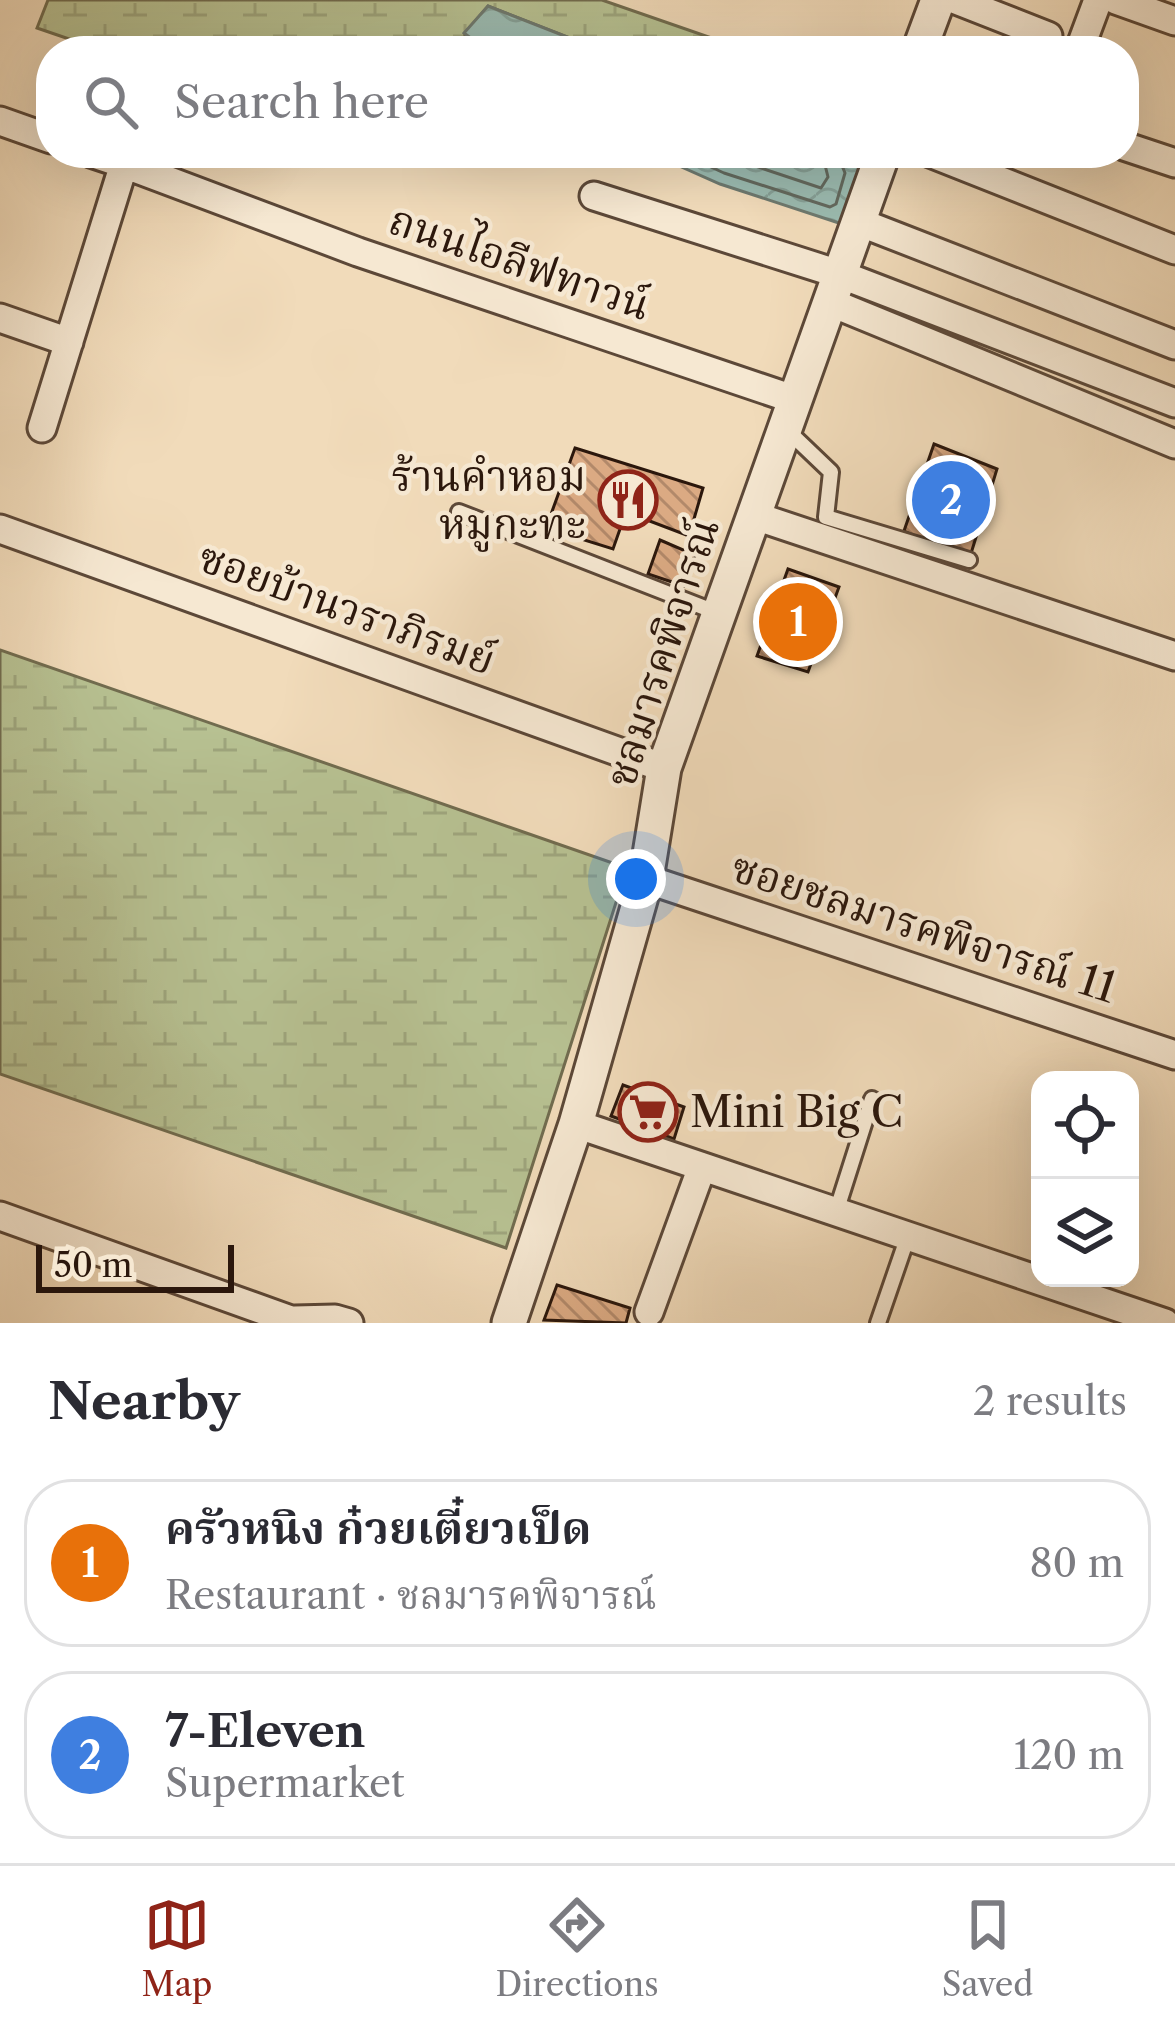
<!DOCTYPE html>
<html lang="en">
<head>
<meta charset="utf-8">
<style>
  :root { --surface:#fff; --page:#f2f2f3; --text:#2b2b33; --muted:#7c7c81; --line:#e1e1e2; --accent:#8f2418 }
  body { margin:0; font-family:"Libre Caslon Text","Noto Serif Thai",serif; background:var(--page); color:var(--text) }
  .controls { position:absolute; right:36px; bottom:36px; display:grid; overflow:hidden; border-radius:24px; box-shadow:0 12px 48px #0002 }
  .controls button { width:108px; height:108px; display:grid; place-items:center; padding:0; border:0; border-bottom:3px solid var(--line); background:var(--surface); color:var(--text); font:60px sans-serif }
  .scale { position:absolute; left:36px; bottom:30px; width:198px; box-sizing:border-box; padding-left:12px; border:6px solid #2b170c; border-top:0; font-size:33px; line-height:42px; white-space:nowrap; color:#2b170c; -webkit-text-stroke:9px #f6e8d2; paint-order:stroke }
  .you { position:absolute; left:636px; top:879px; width:42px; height:42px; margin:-30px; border:9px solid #fff; border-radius:50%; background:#1a73e8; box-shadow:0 0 0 18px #1a73e833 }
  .badge { display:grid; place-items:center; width:78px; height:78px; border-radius:50%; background:var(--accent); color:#fff; font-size:39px; font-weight:700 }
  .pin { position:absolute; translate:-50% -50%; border:6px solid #fff; box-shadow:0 3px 12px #0006 }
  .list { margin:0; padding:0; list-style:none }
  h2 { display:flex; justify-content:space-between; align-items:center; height:156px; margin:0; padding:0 48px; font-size:51px }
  h2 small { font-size:39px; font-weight:400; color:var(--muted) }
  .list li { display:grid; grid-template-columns:78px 1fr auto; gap:36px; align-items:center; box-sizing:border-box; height:168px; margin:0 24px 24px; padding:0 24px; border:3px solid var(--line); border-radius:48px }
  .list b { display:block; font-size:45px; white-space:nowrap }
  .list p { margin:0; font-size:39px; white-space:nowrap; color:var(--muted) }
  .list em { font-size:39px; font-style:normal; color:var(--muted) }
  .icon { flex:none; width:66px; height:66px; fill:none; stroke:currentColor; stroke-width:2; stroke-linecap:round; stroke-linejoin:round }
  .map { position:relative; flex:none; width:1175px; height:1323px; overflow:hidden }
  .search { position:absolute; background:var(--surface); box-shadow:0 12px 48px #0002; left:36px; right:36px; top:36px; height:132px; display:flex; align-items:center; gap:30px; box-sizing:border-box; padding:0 42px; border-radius:48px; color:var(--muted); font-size:45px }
  .sheet { height:540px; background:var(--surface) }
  nav { display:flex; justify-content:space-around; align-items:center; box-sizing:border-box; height:168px; border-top:3px solid var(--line); background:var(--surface); font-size:33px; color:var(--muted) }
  nav a { display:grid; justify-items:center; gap:6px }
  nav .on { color:var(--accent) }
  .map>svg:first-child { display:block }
  .wetland { fill:url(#wetland-marsh); stroke:#716c4f; stroke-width:3 }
  .water { fill:url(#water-waves); stroke:#6e796f; stroke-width:3 }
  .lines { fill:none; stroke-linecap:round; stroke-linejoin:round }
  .shore { stroke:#63695e; stroke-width:3 }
  .building { fill:url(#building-back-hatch); stroke:#2b170c; stroke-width:3 }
  .service-casing { stroke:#5c4838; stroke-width:20 }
  .minor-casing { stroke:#5c4838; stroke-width:33 }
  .tertiary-casing { stroke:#5c4838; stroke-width:39 }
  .service { stroke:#f6e8d2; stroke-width:14 }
  .minor { stroke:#f6e8d2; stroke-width:27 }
  .tertiary { stroke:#f6e8d2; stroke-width:33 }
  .labels { text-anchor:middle; stroke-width:9; stroke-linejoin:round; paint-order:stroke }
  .street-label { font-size:42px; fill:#2b170c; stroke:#f6e8d2 }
  .poi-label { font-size:42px; fill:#2b170c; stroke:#f6e8d2; text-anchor:end }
</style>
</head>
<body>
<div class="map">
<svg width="1175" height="1323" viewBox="0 0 1175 1323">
  <defs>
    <pattern id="wetland-marsh" width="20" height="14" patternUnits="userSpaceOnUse" patternTransform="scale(3)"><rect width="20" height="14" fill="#b7c192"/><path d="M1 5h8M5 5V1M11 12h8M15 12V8" fill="none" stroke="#9ea57d"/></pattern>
    <pattern id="water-waves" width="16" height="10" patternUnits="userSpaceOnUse" patternTransform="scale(3)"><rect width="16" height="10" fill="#9bbbb1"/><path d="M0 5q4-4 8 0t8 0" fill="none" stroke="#86a097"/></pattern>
    <pattern id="building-back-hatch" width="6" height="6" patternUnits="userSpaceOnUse" patternTransform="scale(3)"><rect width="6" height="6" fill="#dbaa83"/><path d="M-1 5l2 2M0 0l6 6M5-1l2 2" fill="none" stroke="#b2896a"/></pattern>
  </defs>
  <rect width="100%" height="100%" fill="#f1dbba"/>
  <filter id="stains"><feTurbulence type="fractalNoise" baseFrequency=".00167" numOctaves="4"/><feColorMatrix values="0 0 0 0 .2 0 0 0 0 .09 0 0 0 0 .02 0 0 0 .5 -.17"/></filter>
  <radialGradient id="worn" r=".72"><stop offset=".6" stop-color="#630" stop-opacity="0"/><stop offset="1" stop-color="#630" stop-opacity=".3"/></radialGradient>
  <path class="wetland" d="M48 0H602L749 51H603L488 6 465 33 464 51H104L37 28Z
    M0 650 627 868 506 1248 0 1074Z"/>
  <path class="water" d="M488 6 603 51H488L464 33Z
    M650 153H839L861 164 842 224 720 184Z"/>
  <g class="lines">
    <path class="shore" d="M680 153 724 173 830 207 836 204 845 173 837 153
      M716 153 821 188 828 177 822 153"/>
  </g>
  <path class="building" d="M934 444 997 469 969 560 904 531Z
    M575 448 703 488 689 536 626 512 613 549 546 528Z
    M660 540 695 555 684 586 648 574Z
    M788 569 839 587 808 672 757 656Z
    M623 1085 684 1107 674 1139 611 1116Z
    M557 1285 630 1308 626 1323 544 1320Z"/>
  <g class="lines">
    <defs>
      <path id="service" d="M786 429 831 472 826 517 969 560
        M459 512 718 613
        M836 1212 872 1099
        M878 1323 908 1236"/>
      <path id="minor" d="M956 0 1048 36
        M1116 0 1175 21
        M1079 51 1098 0
        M0 121 51 139
        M1124 146 1175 163
        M91 153 124 164
        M930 153 1175 250
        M594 196 842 275 1175 403
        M859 222 1175 345
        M832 303 1175 444
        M0 318 69 342
        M42 428 124 164 358 252 796 400
        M752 515 1175 656
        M0 529 664 768
        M646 879 1175 1055
        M576 1124 1165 1323
        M0 1216 299 1323
        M649 1312 702 1167
        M295 1320 335 1319 349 1323"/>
      <path id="tertiary" d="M919 51 938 0
        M509 1323 576 1124 646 879 664 768 883 153"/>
    </defs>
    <use href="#service" class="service-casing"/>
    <use href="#minor" class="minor-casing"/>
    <use href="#tertiary" class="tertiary-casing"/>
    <use href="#service" class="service"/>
    <use href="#minor" class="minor"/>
    <use href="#tertiary" class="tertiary"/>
  </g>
  <defs>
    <symbol id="restaurant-ring" viewBox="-11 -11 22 22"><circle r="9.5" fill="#f6e8d2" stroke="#8f2418" stroke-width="1.5"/><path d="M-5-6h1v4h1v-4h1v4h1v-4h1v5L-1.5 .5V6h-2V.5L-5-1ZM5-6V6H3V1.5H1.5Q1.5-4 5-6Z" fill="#8f2418"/></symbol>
    <symbol id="supermarket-ring" viewBox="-11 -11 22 22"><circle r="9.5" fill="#f6e8d2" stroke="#8f2418" stroke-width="1.5"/><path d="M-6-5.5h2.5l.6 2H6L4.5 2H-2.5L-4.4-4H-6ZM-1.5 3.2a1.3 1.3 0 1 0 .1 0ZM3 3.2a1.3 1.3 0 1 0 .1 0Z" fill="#8f2418"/></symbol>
  </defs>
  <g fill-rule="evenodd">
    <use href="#restaurant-ring" x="595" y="467" width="66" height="66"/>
    <use href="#supermarket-ring" x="615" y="1079" width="66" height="66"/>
  </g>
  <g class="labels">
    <g class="street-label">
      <text transform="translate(520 262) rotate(19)" y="15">ถนนไอลีฟทาวน์</text>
      <text transform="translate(347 608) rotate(20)" y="15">ซอยบ้านวราภิรมย์</text>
      <text transform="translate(662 652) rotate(-72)" y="15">ชลมารคพิจารณ์</text>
      <text transform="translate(924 927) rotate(18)" y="15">ซอยชลมารคพิจารณ์ 11</text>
    </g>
    <g class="poi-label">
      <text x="586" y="491">ร้านคำหอม<tspan x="586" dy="48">หมูกะทะ</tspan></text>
      <text x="690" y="1127" text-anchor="start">Mini Big C</text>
    </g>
  </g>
  <rect width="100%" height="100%" filter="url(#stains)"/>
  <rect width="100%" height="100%" fill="url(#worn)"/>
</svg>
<div class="controls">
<button><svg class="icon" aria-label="locate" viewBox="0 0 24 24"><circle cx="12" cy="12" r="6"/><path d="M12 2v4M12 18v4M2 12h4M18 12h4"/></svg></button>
<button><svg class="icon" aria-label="layers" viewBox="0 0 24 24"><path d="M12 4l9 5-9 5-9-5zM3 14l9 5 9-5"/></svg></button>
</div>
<div class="scale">50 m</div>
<div class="you"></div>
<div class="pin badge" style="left:798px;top:622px;background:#e8710a">1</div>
<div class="pin badge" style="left:951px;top:500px;background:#3f7fe0">2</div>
<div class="search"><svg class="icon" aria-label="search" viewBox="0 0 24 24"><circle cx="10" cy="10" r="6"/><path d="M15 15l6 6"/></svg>Search here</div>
</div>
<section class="sheet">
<h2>Nearby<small>2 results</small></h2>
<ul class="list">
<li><span class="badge" style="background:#e8710a">1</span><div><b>ครัวหนิง ก๋วยเตี๋ยวเป็ด</b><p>Restaurant · ชลมารคพิจารณ์</p></div><em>80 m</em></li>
<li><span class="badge" style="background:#3f7fe0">2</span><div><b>7-Eleven</b><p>Supermarket</p></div><em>120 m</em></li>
</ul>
</section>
<nav>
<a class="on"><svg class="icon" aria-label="map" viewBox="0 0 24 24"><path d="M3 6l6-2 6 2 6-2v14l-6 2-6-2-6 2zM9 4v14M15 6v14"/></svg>Map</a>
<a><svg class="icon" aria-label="directions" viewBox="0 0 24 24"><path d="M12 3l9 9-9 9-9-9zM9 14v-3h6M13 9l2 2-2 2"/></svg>Directions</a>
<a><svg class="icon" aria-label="saved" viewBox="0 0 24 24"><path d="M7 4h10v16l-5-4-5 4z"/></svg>Saved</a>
</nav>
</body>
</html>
